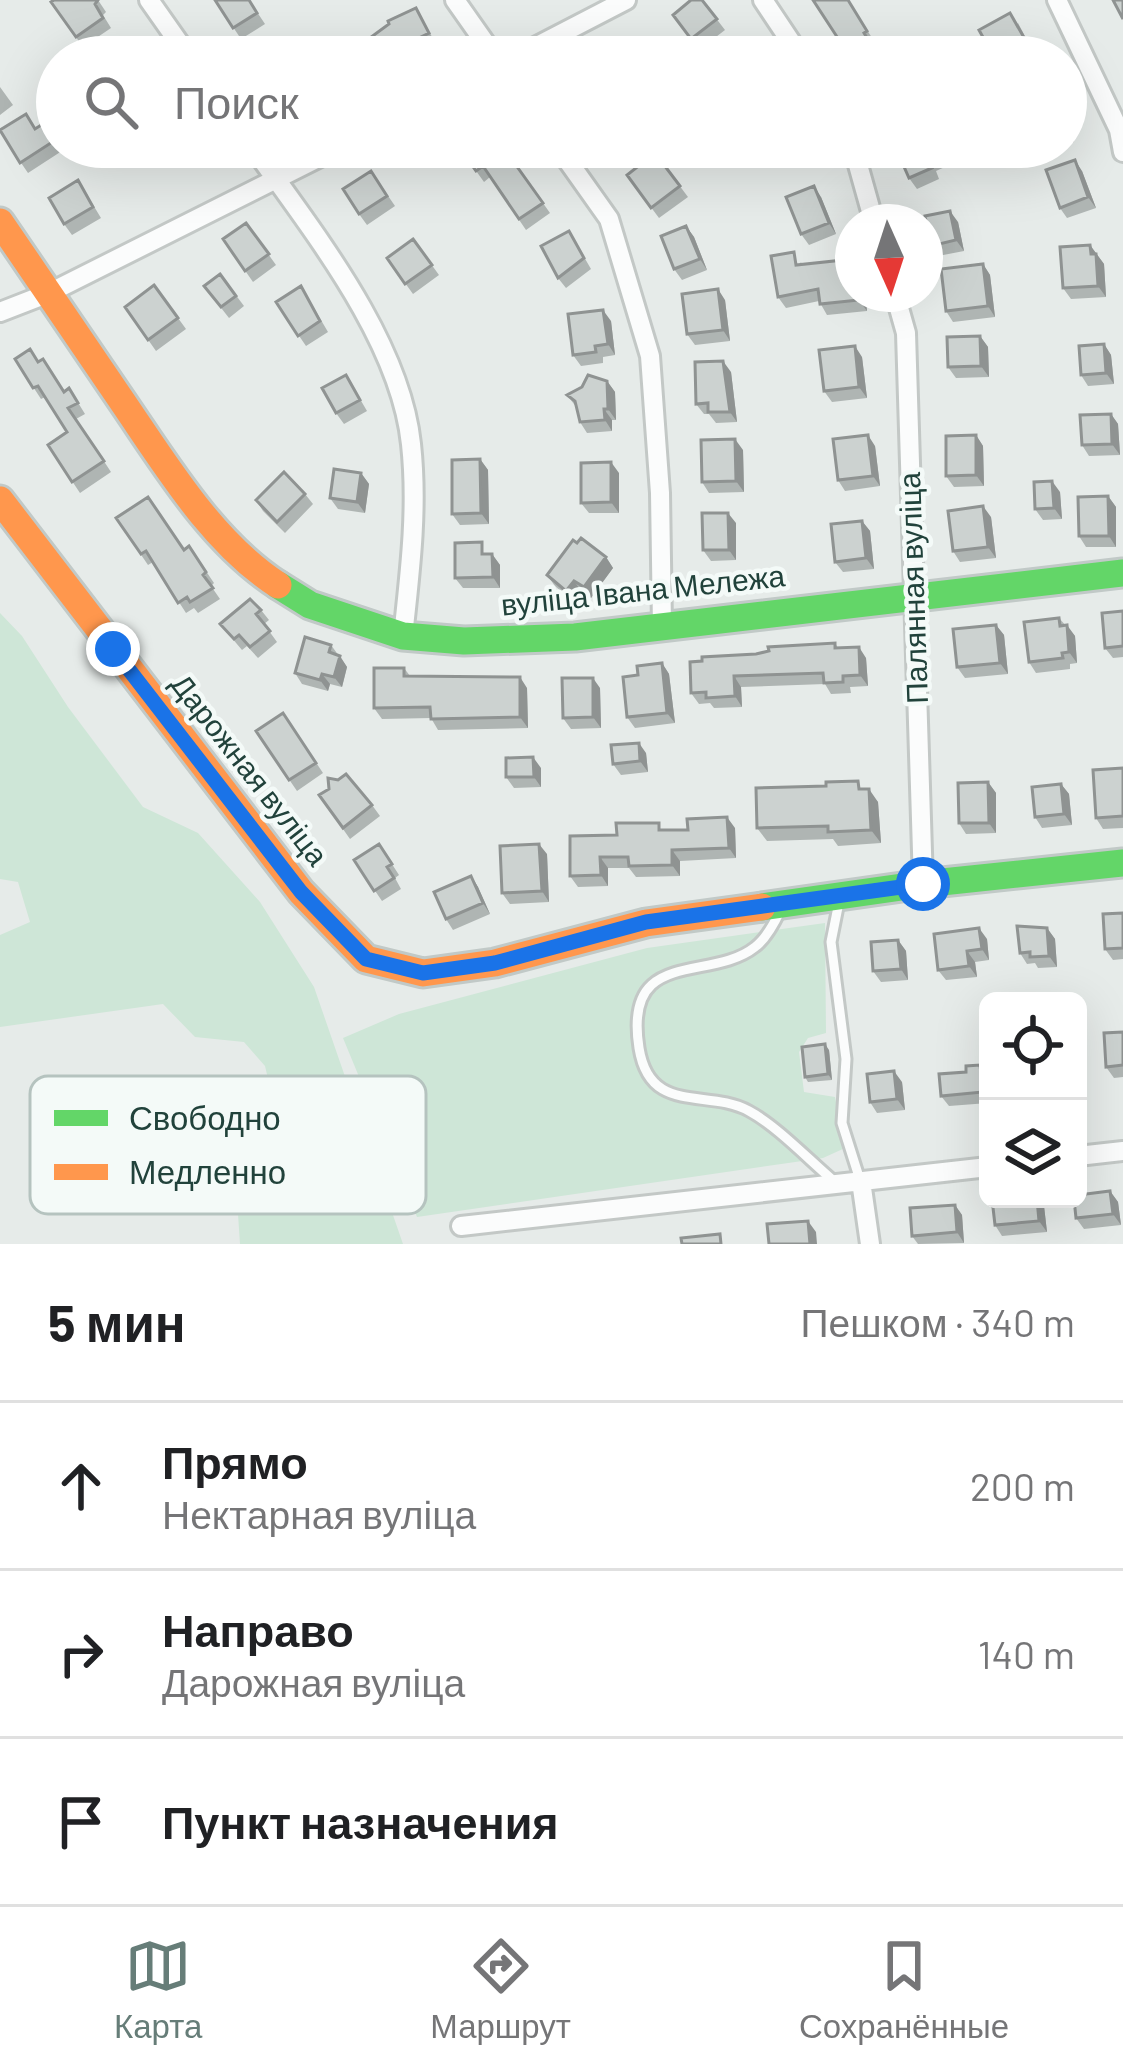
<!DOCTYPE html>
<html lang="ru">
<head>
<meta charset="utf-8">
<style>
  :root { --surface:#fff; --page:#f6f6f6; --text:#202124; --muted:#757577; --line:#e0e0e0; --accent:#667d78 }
  body { margin:0; font-family:Barlow,sans-serif; background:var(--page); color:var(--text) }
  .controls { position:absolute; right:36px; bottom:36px; display:grid; overflow:hidden; border-radius:18px; box-shadow:0 12px 48px #0002 }
  .controls button { width:108px; height:108px; display:grid; place-items:center; padding:0; border:0; border-bottom:3px solid var(--line); background:var(--surface); color:var(--text); font:60px sans-serif }
  .compass { position:absolute; left:835px; top:204px; width:108px; height:108px; border-radius:50%; background:var(--surface); box-shadow:0 12px 48px #0002; rotate:177deg }
  .stop { position:absolute; width:36px; height:36px; margin:-27px; border:9px solid #1a73e8; border-radius:50%; background:#fff }
  .stop.end { background:#1a73e8; border-color:#fff; box-shadow:0 3px 12px #0008 }
  .list { margin:0; padding:0; list-style:none }
  h2 { display:flex; justify-content:space-between; align-items:center; height:156px; margin:0; padding:0 48px; font-size:51px }
  h2 small { font-size:39px; font-weight:400; color:var(--muted) }
  .list li { display:grid; grid-template-columns:78px 1fr auto; gap:36px; align-items:center; box-sizing:border-box; height:168px; padding:0 48px; border-top:3px solid var(--line) }
  .list b { display:block; font-size:45px; white-space:nowrap }
  .list p { margin:0; font-size:39px; white-space:nowrap; color:var(--muted) }
  .list em { font-size:39px; font-style:normal; color:var(--muted) }
  .icon { flex:none; width:66px; height:66px; fill:none; stroke:currentColor; stroke-width:2; stroke-linecap:round; stroke-linejoin:round }
  .map { position:relative; flex:none; width:1123px; height:1244px; overflow:hidden }
  .search { position:absolute; background:var(--surface); box-shadow:0 12px 48px #0002; left:36px; right:36px; top:36px; height:132px; display:flex; align-items:center; gap:30px; box-sizing:border-box; padding:0 42px; border-radius:66px; color:var(--muted); font-size:45px }
  .sheet { height:660px; background:var(--surface) }
  nav { display:flex; justify-content:space-around; align-items:center; box-sizing:border-box; height:168px; border-top:3px solid var(--line); background:var(--surface); font-size:33px; color:var(--muted) }
  nav a { display:grid; justify-items:center; gap:6px }
  nav .on { color:var(--accent) }
  .map>svg:first-child { display:block }
  .green { fill:#cee6d7 }
  .lines { fill:none; stroke-linecap:round; stroke-linejoin:round }
  .lane-casing { stroke:#c3c8c6; stroke-width:15 }
  .street-casing { stroke:#c3c8c6; stroke-width:24 }
  .fast-casing { stroke:#c1c9c7; stroke-width:33 }
  .slow-casing { stroke:#c1c9c7; stroke-width:33 }
  .lane { stroke:#fbfcfc; stroke-width:9 }
  .street { stroke:#fbfcfc; stroke-width:18 }
  .fast { stroke:#63d668; stroke-width:27 }
  .slow { stroke:#ff974d; stroke-width:27 }
  .wall { fill:#afb5b3 }
  .shaded-wall { fill:#8f9392 }
  .building { fill:#ccd2d0; stroke:#8f9392; stroke-width:3 }
  .route { stroke:#1a73e8; stroke-width:15 }
  .labels { text-anchor:middle; stroke-width:9; stroke-linejoin:round; paint-order:stroke }
  .street-label { font-size:30px; fill:#21423b; stroke:#f4faf8 }
  .key { fill:#f4faf8; stroke:#b5c3bf; stroke-width:3 }
  .key-label { font-size:33px; fill:#21423b }
</style>
</head>
<body>
<div class="map">
<svg width="1123" height="1244" viewBox="0 0 1123 1244">
  <rect width="100%" height="100%" fill="#e6ebe9"/>
  <path class="green" d="M0 613 22 636 68 707 143 807 198 833 260 902 314 987 403 1244H240L238 1214 273 1162 277 1117 265 1066 244 1042 195 1037 163 1004 0 1027V935L30 922 18 882 0 879Z
    M825 923 826 1033 808 1038 799 1052 804 1092 835 1097 845 1148 823 1158 417 1217 343 1038 399 1014 647 948Z"/>
  <g class="lines">
    <defs>
      <path id="lane" d="M839 902 831 942 846 1059 842 1123 860 1180
        M781 909C775 922 767 938 755 947 710 983 623 946 639 1048 650 1116 707 1088 749 1111 777 1126 810 1161 835 1182"/>
      <path id="street" d="M149 0 189 57
        M455 0 495 57
        M763 0 801 57
        M1057 0 1119 130 1123 152
        M516 57 626 0
        M253 147C312 231 400 339 411 444 418 508 410 572 403 636
        M558 147 609 219 650 356 660 493 662 626
        M853 147 874 222
        M895 294 906 333 923 884
        M0 312 49 293 340 147
        M1078 1156 1123 1151
        M861 1181 870 1244
        M461 1226 988 1167"/>
      <path id="fast" d="M278 585 310 605 403 636 464 641 575 637 1123 573
        M762 907 923 884 1123 863"/>
      <path id="slow" d="M0 222C41 283 83 343 124 404 167 467 213 543 278 585
        M0 500 301 892 366 959 423 973 495 963 646 923 762 907"/>
    </defs>
    <use href="#lane" class="lane-casing"/>
    <use href="#street" class="street-casing"/>
    <use href="#fast" class="fast-casing"/>
    <use href="#slow" class="slow-casing"/>
    <use href="#lane" class="lane"/>
    <use href="#street" class="street"/>
    <use href="#fast" class="fast"/>
    <use href="#slow" class="slow"/>
  </g>
  <path class="wall" d="M98 0 106 12 103 15 111 28 83 47 51 2Z
    M215 0H249L265 24 241 39Z
    M702 0 725 30 699 50 673 15Z
    M813 0H848L874 41 871 44 877 53 872 57H855L853 55 850 57Z
    M416 8 436 44 410 57H344Z
    M1018 23 1036 57H994Z
    M0 87 13 105 0 115Z
    M57 115V147H68L28 173 0 132 36 129Z
    M1066 120 1074 142 1066 144Z
    M76 147H94L82 155Z
    M158 147H181L165 158Z
    M459 147H503L550 213 526 230 490 177 484 182Z
    M611 147H638L621 160Z
    M761 147H806L775 167Z
    M939 147 947 166 936 171 939 179 917 189 909 178Z
    M1033 147H1058L1038 154Z
    M655 153 688 197 659 218 627 175Z
    M371 171 395 206 367 225 359 214Z
    M1082 171 1096 208 1067 218 1060 208Z
    M78 180 101 218 72 235 64 224Z
    M821 197 836 234 809 245 801 234Z
    M958 222 964 251 938 256 931 246Z
    M246 223 276 265 253 282 223 239Z
    M686 226 694 237 707 270 682 280 674 269Z
    M569 231 591 269 566 288 558 278Z
    M413 239 439 275 413 294 387 258Z
    M1090 245 1104 264 1106 297 1071 299 1063 288Z
    M801 262 802 265 865 294 867 311 827 315 819 301 786 308 778 297Z
    M983 264 990 275 995 317 953 322 946 311Z
    M220 274 244 306 229 318 204 286Z
    M154 285 186 329 156 351 125 307Z
    M301 286 328 332 306 346 276 302Z
    M725 300 730 341 695 345 687 334Z
    M611 321 615 355 603 357V363L581 366 573 355Z
    M980 336 988 347 989 377 956 378 948 367Z
    M1104 344 1111 355 1114 384 1088 386 1081 375Z
    M862 357 867 398 832 402 824 391Z
    M15 359 38 361 64 391 69 388 85 414 76 419 111 472 80 493 48 445 67 432 45 397 41 399Z
    M731 372 737 422 716 423 709 414H704L696 404Z
    M346 375 367 411 344 424 336 413Z
    M607 381 615 392 616 420H612V431L587 433 580 422 577 408 567 395Z
    M1111 414 1118 424 1120 455 1089 456 1082 445Z
    M976 435 983 446 984 486 954 487 946 476Z
    M875 446 880 486 845 491 838 480Z
    M743 450 744 492 709 493 702 482Z
    M480 459 488 470 489 524 460 525 452 514Z
    M361 473 369 484 365 513 338 509 330 498Z
    M619 473V513H589L581 503Z
    M1060 492 1062 519 1043 520 1035 509Z
    M305 494 313 504 285 533 263 511 256 500Z
    M1108 496 1116 507V547H1086L1079 536Z
    M991 517 996 558 960 562 953 551Z
    M116 518 184 550 189 546 214 583 211 586 220 599 198 613 194 608 186 613 153 562 148 565Z
    M862 521 870 531 874 569 843 572 835 562Z
    M736 523V560L711 561 703 550Z
    M489 554H492L500 565V588H463L455 578Z
    M606 557 613 568 591 598 582 592 573 602 555 586 547 575Z
    M261 610 269 620 264 624 277 642 258 658 247 646 242 650 220 624Z
    M1123 611V657L1113 658 1105 648Z
    M1059 618 1075 636 1077 663 1070 664V669L1036 673 1029 662Z
    M996 625 1004 635 1008 674 965 678 957 667Z
    M835 643 838 648 866 658 868 686 850 687 851 693 831 694 825 684 741 687 742 707 714 708 710 703 699 704 691 693 756 654Z
    M331 645 347 667 342 687 330 684 328 691 302 684 295 673Z
    M662 663 669 674 675 723 635 728 627 717Z
    M404 668 410 676 527 688 528 728 438 730 431 718 382 719 374 708Z
    M600 688 601 728 571 729 563 718Z
    M283 713 323 773 297 791 256 731Z
    M646 753 648 772 621 775 613 764Z
    M541 768V787L514 788 506 777Z
    M1123 768V828L1103 829 1096 818Z
    M988 782 996 793V833L966 834 959 823Z
    M1061 784 1069 794 1072 825 1042 828 1035 817Z
    M864 789 878 802 881 843 838 846 833 839 767 841 757 828Z
    M319 795 372 805 380 816 350 839Z
    M735 828 736 858 680 861V876L636 877 629 868H608V886L578 887 570 876 617 835 663 830Z
    M379 844 399 875 395 878 401 889 382 901 354 860Z
    M547 854 549 902 510 904 502 893Z
    M471 876 478 887 490 914 453 930 446 919Z
    M1123 913V959L1113 960 1105 949Z
    M1047 928 1055 939 1057 967 1038 968 1035 963 1027 964 1020 953Z
    M987 939 989 960 975 962 977 977 946 980 938 970Z
    M898 940 906 951 908 980 881 982 873 971Z
    M1123 1032V1077L1114 1078 1106 1067Z
    M829 1050 832 1080 808 1082 805 1077Z
    M988 1076V1103L949 1106 941 1096Z
    M902 1082 905 1110 877 1113 870 1102Z
    M1110 1191 1118 1202 1121 1225 1084 1229 1076 1218Z
    M955 1205 962 1215 964 1243 918 1244 912 1236Z
    M1044 1206 1047 1232 1002 1236 995 1225Z"/>
  <path class="shaded-wall" d="M1075 160 1082 171 1096 208 1088 197Z
    M814 186 821 197 836 234 829 223Z
    M950 211 958 222 964 251 956 240Z
    M686 226 694 237 707 270 700 259Z
    M1090 245 1104 264 1106 297 1098 286Z
    M983 264 990 275 995 317 988 306Z
    M718 289 725 300 730 341 723 330Z
    M858 294H865L867 311 859 300Z
    M603 310 611 321 615 355 608 344Z
    M980 336 988 347 989 377 981 366Z
    M1104 344 1111 355 1114 384 1106 373Z
    M855 346 862 357 867 398 859 387Z
    M723 361 731 372 737 422 730 412Z
    M607 381 615 392 616 420 608 409Z
    M604 409 612 420V431L605 420Z
    M1111 414 1118 424 1120 455 1112 444Z
    M868 435 875 446 880 486 873 476Z
    M976 435 983 446 984 486 976 475Z
    M735 439 743 450 744 492 736 481Z
    M480 459 488 470 489 524 481 513Z
    M611 462 619 473V513L611 502Z
    M361 473 369 484 365 513 357 502Z
    M1052 481 1060 492 1062 519 1054 508Z
    M1108 496 1116 507V547L1109 536Z
    M983 506 991 517 996 558 988 547Z
    M728 513 736 523V560L729 550Z
    M862 521 870 531 874 569 866 558Z
    M492 554 500 565V588L493 577Z
    M606 557 613 568 591 598 584 587Z
    M574 581 582 592 573 602 566 591Z
    M996 625 1004 635 1008 674 1000 663Z
    M1067 625 1075 636 1077 663 1069 652Z
    M859 647 866 658 868 686 860 675Z
    M340 656 347 667 342 687 334 677Z
    M662 663 669 674 675 723 667 713Z
    M322 674 330 684 328 691 320 680Z
    M734 676 741 687 742 707 735 696Z
    M520 677 527 688 528 728 520 717Z
    M593 678 600 688 601 728 593 717Z
    M639 743 646 753 648 772 640 761Z
    M533 757 541 768V787L534 777Z
    M988 782 996 793V833L989 823Z
    M1061 784 1069 794 1072 825 1064 814Z
    M869 789 878 802 881 843 871 830Z
    M727 817 735 828 736 858 729 848Z
    M539 844 547 854 549 902 542 891Z
    M672 850 680 861V876L672 865Z
    M600 857 608 868V886L601 875Z
    M471 876 478 887 490 914 483 903Z
    M979 928 987 939 989 960 982 949Z
    M1047 928 1055 939 1057 967 1049 956Z
    M898 940 906 951 908 980 901 969Z
    M967 951 975 962 977 977 969 966Z
    M825 1044 829 1050 832 1080 828 1074Z
    M980 1065 988 1076V1099L983 1092Z
    M894 1071 902 1082 905 1110 897 1099Z
    M1110 1191 1118 1202 1121 1225 1113 1214Z
    M1037 1199H1039L1044 1206 1047 1232 1039 1221Z
    M955 1205 962 1215 964 1243 957 1232Z
    M808 1221 816 1232 817 1244H810Z"/>
  <path class="building" d="M54 0H98L95 4 103 18 76 37 51 2Z
    M215 0H249L257 13 233 28Z
    M691 0H702L717 19 691 39 673 15Z
    M813 0H848L867 31 864 33 870 43 852 53 846 43 843 46Z
    M1113 0H1123V19Z
    M416 8 429 33 380 57H344L389 24 388 21Z
    M1010 13 1031 50 1018 57H994L979 30Z
    M125 45 132 57H107Z
    M652 46 661 57H637Z
    M26 114 35 129 57 115V139L20 163 0 130Z
    M459 147H503L543 203 519 219 483 166 476 171Z
    M761 147H782L767 156Z
    M912 147H936L940 155 928 160 932 168 909 178 898 153Z
    M655 153 680 186 651 208 627 175Z
    M1075 160 1088 197 1060 208 1046 170Z
    M371 171 387 196 359 214 343 189Z
    M78 180 93 207 64 224 49 198Z
    M814 186 829 223 801 234 786 197Z
    M950 211 956 240 931 246 925 216Z
    M246 223 269 254 245 271 223 239Z
    M686 226 700 259 674 269 661 236Z
    M569 231 584 258 558 278 541 246Z
    M413 239 432 265 405 284 387 258Z
    M1090 245 1091 254H1096L1098 286 1063 288 1060 247Z
    M794 252 796 265 853 259V294H858L859 300 820 304 818 289 778 297 771 256Z
    M983 264 988 306 946 311 941 269Z
    M220 274 236 296 221 307 204 286Z
    M154 285 178 318 148 340 125 307Z
    M301 286 320 321 298 336 276 302Z
    M718 289 723 330 687 334 682 294Z
    M603 310 608 344 595 346 596 352 573 355 568 314Z
    M980 336 981 366 948 367 947 337Z
    M1104 344 1106 373 1081 375 1079 346Z
    M855 346 859 387 824 391 819 350Z
    M30 349 38 362 43 359 64 392 69 388 78 403 68 408 104 461 72 482 48 445 67 432 38 386 33 388 15 359Z
    M723 361 730 412H708V403L696 404 695 362Z
    M346 375 360 400 336 413 322 388Z
    M588 375 607 381 608 409H604L605 420 580 422 575 401 567 395 582 387Z
    M1111 414 1112 444 1082 445 1080 415Z
    M868 435 873 476 838 480 833 439Z
    M976 435V475L946 476V436Z
    M735 439 736 481 702 482 701 440Z
    M480 459 481 513 452 514V460Z
    M611 462V502L581 503V463Z
    M334 469 361 473 357 502 330 498Z
    M284 472 305 494 277 522 256 500Z
    M1052 481 1054 508 1035 509 1034 482Z
    M1108 496 1109 536H1079L1078 497Z
    M148 497 184 550 189 546 206 572 203 575 213 588 190 602 187 597 178 603 146 551 141 554 116 518Z
    M983 506 988 547 953 551 948 511Z
    M702 513H728L729 550H703Z
    M862 521 866 558 835 562 831 524Z
    M581 538 606 557 584 587 574 581 566 591 547 575 573 540 577 543Z
    M482 542V554H492L493 577 455 578V543Z
    M250 599 261 610 256 614 270 631 250 647 239 635 234 639 220 624Z
    M1123 611V646L1105 648 1102 613Z
    M1059 618 1060 626 1067 625 1069 652 1062 653 1063 658 1029 662 1024 622Z
    M996 625 1000 663 957 667 953 629Z
    M305 637 331 645 329 652 340 656 334 677 322 674 320 680 295 673Z
    M835 643V648L859 647 860 675 843 676V682L824 683 823 673 734 676 735 696 706 698V692L691 693 690 662 702 661V657L756 654 769 651 768 647Z
    M662 663 667 713 627 717 623 677 638 675 637 666Z
    M374 668H404V676L520 677V717L431 719 430 707 374 708Z
    M562 678H593V717L563 718Z
    M283 713 316 763 289 780 256 731Z
    M639 743 640 761 613 764 611 745Z
    M533 757 534 777H506V758Z
    M1123 768V816L1096 818 1093 770Z
    M346 774 372 805 343 828 319 795 329 789 328 778 338 780Z
    M858 781 859 789H869L871 830 828 832V826L757 828 756 788 826 786V782Z
    M988 782 989 823H959L958 783Z
    M1061 784 1064 814 1035 817 1032 787Z
    M727 817 729 848 672 850V865L629 866 628 857H600L601 875 570 876V836L617 835 616 823H659V830H688L687 819Z
    M379 844 392 864 387 867 394 878 374 891 354 860Z
    M539 844 542 891 502 893 500 846Z
    M471 876 483 903 446 919 434 892Z
    M1123 913V948L1105 949 1103 914Z
    M1017 926 1047 928 1049 956 1030 957V952L1020 953Z
    M979 928 982 949 967 951 969 966 938 970 934 934Z
    M898 940 901 969 873 971 871 942Z
    M1123 1032V1065L1106 1067 1104 1033Z
    M825 1044 828 1074 805 1077 802 1047Z
    M980 1065 983 1092 941 1096 939 1074 966 1072V1066Z
    M894 1071 897 1099 870 1102 867 1074Z
    M1110 1191 1113 1214 1076 1218 1074 1199H1078V1195Z
    M992 1199H1037L1039 1221 995 1225Z
    M955 1205 957 1232 912 1236 910 1208Z
    M808 1221 810 1244H769L767 1224Z
    M720 1234 721 1244H682L681 1238Z"/>
  <g class="lines">
    <path class="route" d="M113 649 301 892 366 959 423 973 495 963 646 922 923 884"/>
  </g>
  <g class="labels">
    <g class="street-label">
      <text transform="translate(914 588) rotate(-92)" y="10">Палянная вуліца</text>
      <text transform="translate(643 591) rotate(-6)" y="10">вуліца Івана Мележа</text>
      <text transform="translate(249 770) rotate(52)" y="10">Дарожная вуліца</text>
    </g>
  </g>
  <rect x="30" y="1076" width="396" height="138" rx="18" class="key"/>
  <rect x="54" y="1110" width="54" height="16" fill="#63d668"/>
  <rect x="54" y="1164" width="54" height="16" fill="#ff974d"/>
  <g class="key-label">
    <text x="129" y="1130">Свободно</text>
    <text x="129" y="1184">Медленно</text>
  </g>
</svg>
<div class="controls">
<button><svg class="icon" aria-label="locate" viewBox="0 0 24 24"><circle cx="12" cy="12" r="6"/><path d="M12 2v4M12 18v4M2 12h4M18 12h4"/></svg></button>
<button><svg class="icon" aria-label="layers" viewBox="0 0 24 24"><path d="M12 4l9 5-9 5-9-5zM3 14l9 5 9-5"/></svg></button>
</div>
<svg class="compass" viewBox="-18 -18 36 36"><path d="M0-13l5 13h-10z" fill="#e53935"/><path d="M0 13l5-13h-10z" fill="#757577"/></svg>
<div class="stop" style="left:923px;top:884px"></div>
<div class="stop end" style="left:113px;top:649px"></div>
<div class="search"><svg class="icon" aria-label="search" viewBox="0 0 24 24"><circle cx="10" cy="10" r="6"/><path d="M15 15l6 6"/></svg>Поиск</div>
</div>
<section class="sheet">
<h2>5 мин<small>Пешком · 340 m</small></h2>
<ul class="list">
<li><svg class="icon" aria-label="ahead" viewBox="0 0 24 24"><path d="M12 20V5M6 11l6-6 6 6"/></svg><div><b>Прямо</b><p>Нектарная вуліца</p></div><em>200 m</em></li>
<li><svg class="icon" aria-label="right" viewBox="0 0 24 24"><path d="M7 20v-9h11M14 6l5 5-5 5"/></svg><div><b>Направо</b><p>Дарожная вуліца</p></div><em>140 m</em></li>
<li><svg class="icon" aria-label="arrive" viewBox="0 0 24 24"><path d="M6 21V4h12l-3 4 3 4H6"/></svg><div><b>Пункт назначения</b></div></li>
</ul>
</section>
<nav>
<a class="on"><svg class="icon" aria-label="map" viewBox="0 0 24 24"><path d="M3 6l6-2 6 2 6-2v14l-6 2-6-2-6 2zM9 4v14M15 6v14"/></svg>Карта</a>
<a><svg class="icon" aria-label="directions" viewBox="0 0 24 24"><path d="M12 3l9 9-9 9-9-9zM9 14v-3h6M13 9l2 2-2 2"/></svg>Маршрут</a>
<a><svg class="icon" aria-label="saved" viewBox="0 0 24 24"><path d="M7 4h10v16l-5-4-5 4z"/></svg>Сохранённые</a>
</nav>
</body>
</html>
